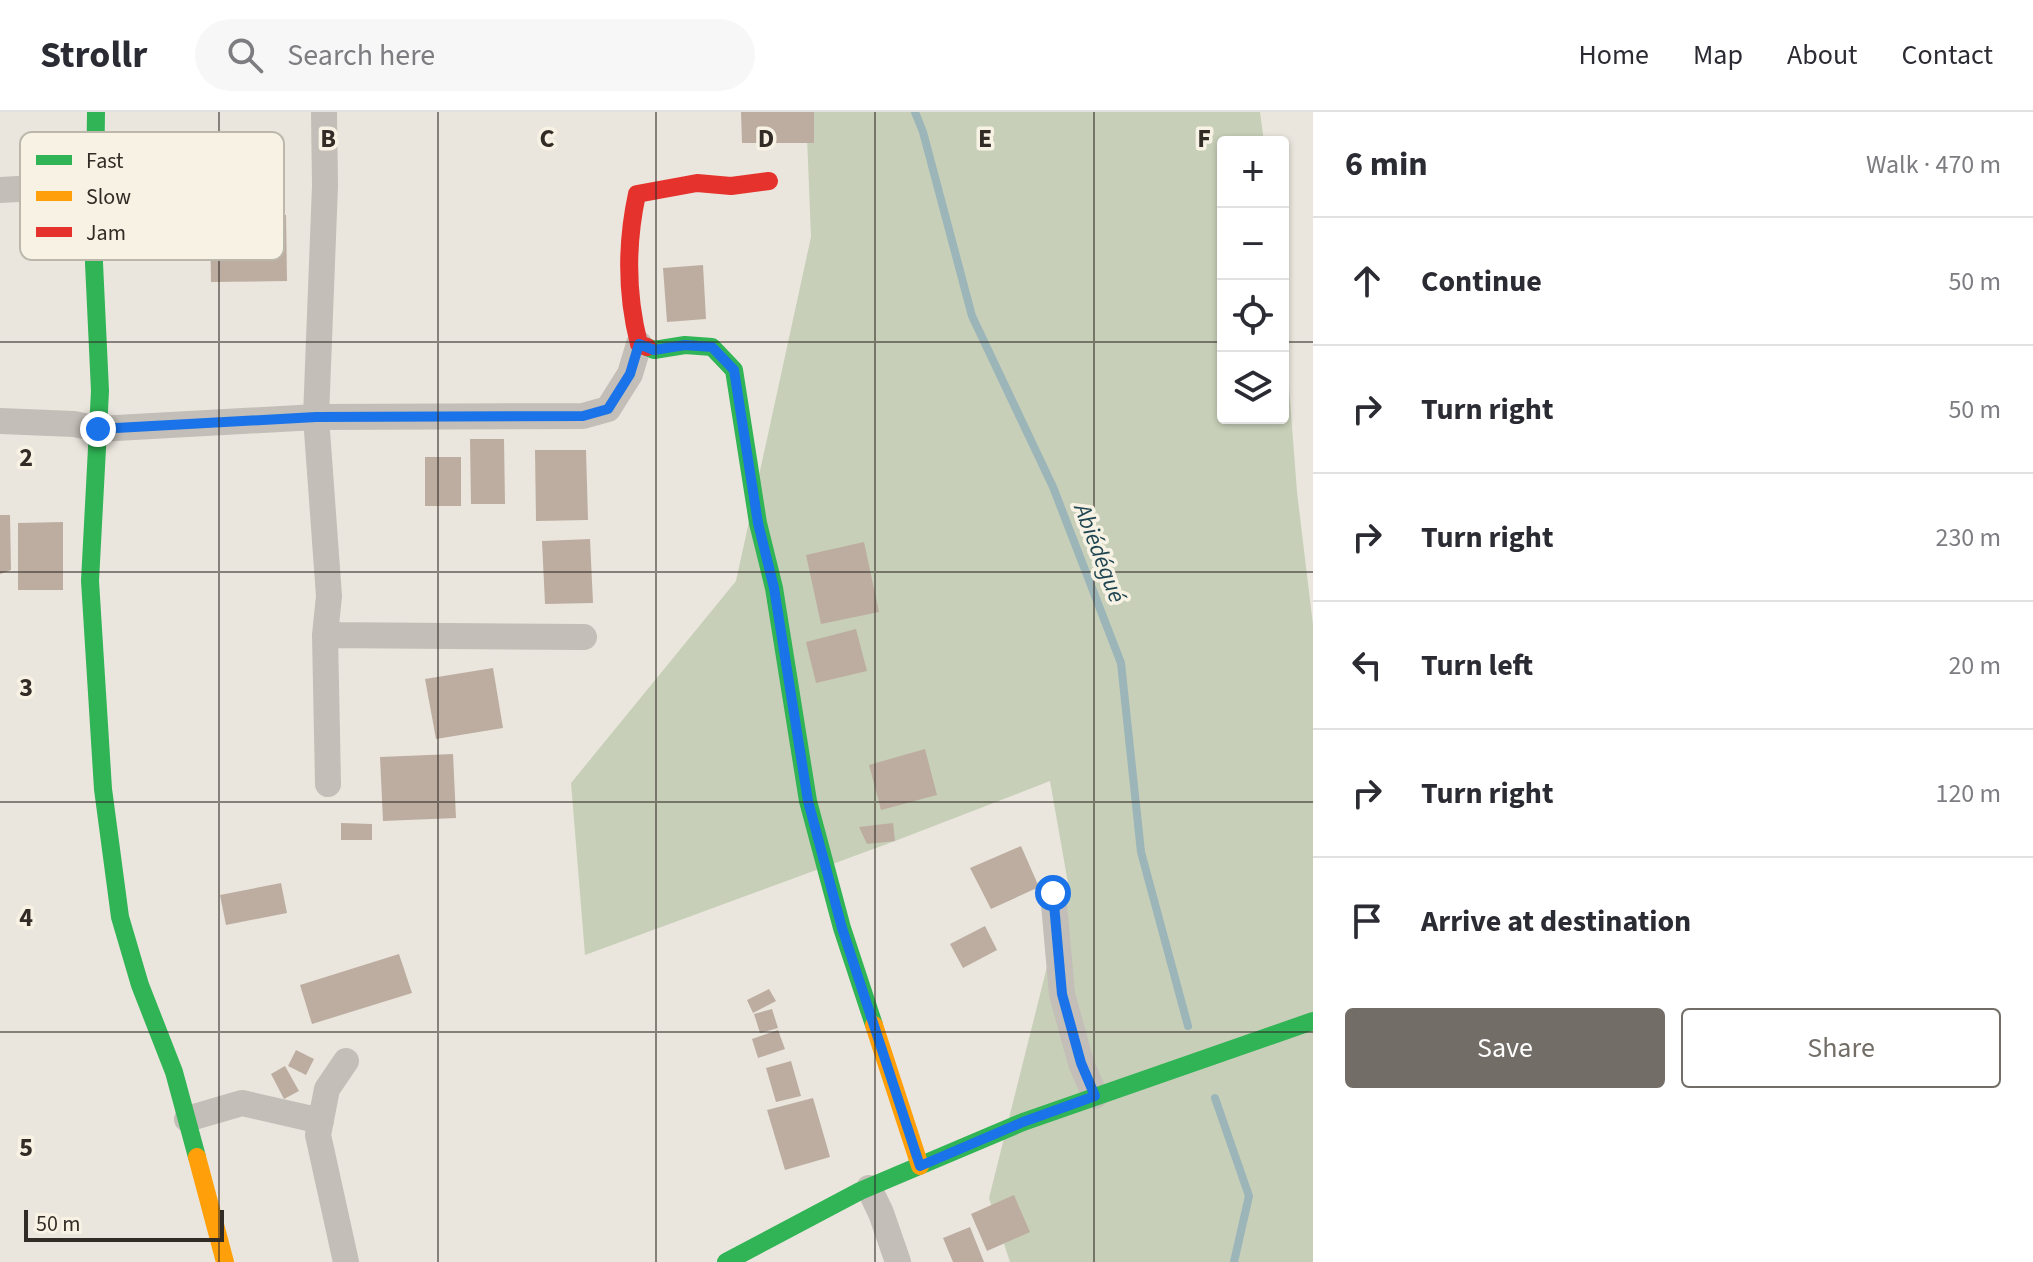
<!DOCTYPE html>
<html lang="en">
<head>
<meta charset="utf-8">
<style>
  :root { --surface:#fff; --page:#f7f7f7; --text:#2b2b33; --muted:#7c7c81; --line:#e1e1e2; --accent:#726d66 }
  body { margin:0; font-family:"Source Sans 3",sans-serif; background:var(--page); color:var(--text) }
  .controls { position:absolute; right:24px; top:24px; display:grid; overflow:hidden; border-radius:8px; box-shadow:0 2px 6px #0004 }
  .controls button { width:72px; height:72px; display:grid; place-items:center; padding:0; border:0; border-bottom:2px solid var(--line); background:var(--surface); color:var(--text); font:40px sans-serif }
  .scale { position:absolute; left:24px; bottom:20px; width:200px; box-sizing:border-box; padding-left:8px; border:4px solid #322c26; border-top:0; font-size:22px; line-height:28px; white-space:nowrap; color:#322c26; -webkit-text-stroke:6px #f7f2e4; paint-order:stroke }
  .stop { position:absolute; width:24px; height:24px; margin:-18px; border:6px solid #1a73e8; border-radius:50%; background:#fff }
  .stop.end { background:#1a73e8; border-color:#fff; box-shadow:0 2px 8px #0008 }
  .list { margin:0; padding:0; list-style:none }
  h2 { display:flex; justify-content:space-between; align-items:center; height:104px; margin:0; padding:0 32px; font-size:34px }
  h2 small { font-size:26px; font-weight:400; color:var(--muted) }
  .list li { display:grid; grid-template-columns:52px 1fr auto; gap:24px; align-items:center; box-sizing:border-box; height:128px; padding:0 32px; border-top:2px solid var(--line) }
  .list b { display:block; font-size:30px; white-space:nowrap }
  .list em { font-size:26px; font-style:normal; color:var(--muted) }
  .actions { display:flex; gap:16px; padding:24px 32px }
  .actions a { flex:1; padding:18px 0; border:2px solid var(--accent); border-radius:8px; text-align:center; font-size:28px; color:var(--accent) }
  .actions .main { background:var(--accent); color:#fff }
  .icon { flex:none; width:44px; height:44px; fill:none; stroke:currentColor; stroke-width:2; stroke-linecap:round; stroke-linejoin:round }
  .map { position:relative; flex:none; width:1313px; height:1150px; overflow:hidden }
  header { display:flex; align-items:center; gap:48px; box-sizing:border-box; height:112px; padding:0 40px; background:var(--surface); border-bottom:2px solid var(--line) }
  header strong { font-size:38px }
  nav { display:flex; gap:44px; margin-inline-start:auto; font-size:28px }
  .search { width:560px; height:72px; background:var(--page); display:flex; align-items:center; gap:20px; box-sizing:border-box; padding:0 28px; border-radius:44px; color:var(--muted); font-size:30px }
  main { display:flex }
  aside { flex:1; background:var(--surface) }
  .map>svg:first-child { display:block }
  .green { fill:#c7cfb8 }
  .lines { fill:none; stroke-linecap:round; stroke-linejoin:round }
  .stream { stroke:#9bb5b9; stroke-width:8 }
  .building { fill:#bdada0 }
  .street { stroke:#c3beb7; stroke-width:26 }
  .fast { stroke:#30b455; stroke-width:18 }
  .slow { stroke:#ff9f0a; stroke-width:18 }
  .jam { stroke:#e5322d; stroke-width:18 }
  .route { stroke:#1a73e8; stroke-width:10 }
  .grid { fill:none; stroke:#322c26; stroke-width:2; stroke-opacity:0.55 }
  .labels { text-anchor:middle; stroke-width:7; stroke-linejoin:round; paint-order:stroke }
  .water-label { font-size:24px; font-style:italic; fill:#1f4551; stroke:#f7f2e4 }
  .key { fill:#f7f2e4; stroke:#bcb7ab; stroke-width:2 }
  .key-label { font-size:22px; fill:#322c26 }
  .grid-label { font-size:26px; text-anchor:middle; font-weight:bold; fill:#322c26; stroke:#f7f2e4; stroke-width:7; stroke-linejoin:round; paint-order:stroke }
</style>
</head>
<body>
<header>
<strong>Strollr</strong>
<div class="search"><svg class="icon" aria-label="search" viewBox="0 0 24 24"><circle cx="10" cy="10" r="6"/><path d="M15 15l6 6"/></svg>Search here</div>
<nav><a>Home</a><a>Map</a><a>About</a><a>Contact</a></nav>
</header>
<main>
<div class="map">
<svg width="1313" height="1150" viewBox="0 0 1313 1150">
  <rect width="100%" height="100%" fill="#eae6dd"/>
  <path class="green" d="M806 0H1260L1264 30H1223V306H1283V196L1297 380 1313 513V1150H1010L989 1086 1068 771 1050 669 895 729 585 843 571 671 736 469 811 125Z"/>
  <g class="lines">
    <path class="stream" d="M915 0 923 20 972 204 1053 375 1121 551 1141 740 1188 914
      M1215 986 1249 1084 1234 1150"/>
  </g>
  <path class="building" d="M741 0H814V31H742Z
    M286 103 287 169 211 170 210 104Z
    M703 153 706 207 667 210 663 156Z
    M470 327H504L505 392H471Z
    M535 338H586L588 408 536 409Z
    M425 345H461V394H425Z
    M0 403H10L11 458 0 462Z
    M63 410V478H18V411Z
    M590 427 593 491 545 492 542 429Z
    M864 430 879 500 821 512 806 443Z
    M856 517 867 559 816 571 806 530Z
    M493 556 503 616 436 627 425 567Z
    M925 637 937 683 881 698 869 653Z
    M453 642 456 706 383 709 380 645Z
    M341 711 372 712V728H341Z
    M893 711 895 729 867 732 859 715Z
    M1021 734 1039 775 991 797 970 756Z
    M281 771 287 801 226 813 220 783Z
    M985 814 997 838 963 856 950 832Z
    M399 842 412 881 312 912 300 873Z
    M769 877 776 889 753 901 747 888Z
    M772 897 778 916 760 921 754 902Z
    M778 918 785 937 758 946 752 927Z
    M296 938 314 947 306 963 288 954Z
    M791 949 801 984 776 990 766 956Z
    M285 954 299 979 284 987 271 962Z
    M813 986 830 1045 785 1058 767 998Z
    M1014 1083 1030 1120 987 1139 971 1102Z
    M970 1115 984 1150H953L943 1126Z"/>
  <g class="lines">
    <path class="street" d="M324 0 325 74 316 305 329 484 325 523 328 672
      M0 78 36 76 95 78
      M0 309 74 312 98 317 316 305 583 304 608 297 630 262 639 232
      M325 523 584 525
      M1053 781 1062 882 1081 951 1095 984
      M187 1007 242 991 321 1009
      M869 1076 881 1101 898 1150
      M346 1150 318 1023 327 977 346 949"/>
    <path class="fast" d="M96 0 94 151 100 279 90 469 103 677 120 805 140 873 174 960 197 1045
      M647 235 654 238 685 233 712 235 734 258 758 411 774 476 808 689 842 816 874 913
      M726 1150 860 1079 1023 1010 1313 909"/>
    <path class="slow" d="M874 913 920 1054
      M197 1045 225 1150"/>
    <path class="jam" d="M647 235 639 232C626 181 626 133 637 82L697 71 731 74 769 69"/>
  </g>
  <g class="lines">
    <path class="route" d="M98 317 316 305 583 304 608 297 630 262 639 232 654 238 685 233 712 235 734 258 758 411 774 476 808 689 842 816 920 1054 1023 1010 1095 984 1081 951 1062 882 1053 781"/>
  </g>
  <path class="grid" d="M219 0V1150M438 0V1150M656 0V1150M875 0V1150M1094 0V1150M0 230H1223M1283 230H1313M0 460H1313M0 690H1313M0 920H1313"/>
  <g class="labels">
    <g class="water-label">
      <text transform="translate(1100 441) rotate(69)" y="8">Abiédégué</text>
    </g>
  </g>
  <rect x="20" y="20" width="264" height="128" rx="12" class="key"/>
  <rect x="36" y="43" width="36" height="10" fill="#30b455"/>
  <rect x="36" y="79" width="36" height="10" fill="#ff9f0a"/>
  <rect x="36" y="115" width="36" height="10" fill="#e5322d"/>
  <g class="key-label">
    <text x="86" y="56">Fast</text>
    <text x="86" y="92">Slow</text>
    <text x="86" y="128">Jam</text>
  </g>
  <g class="grid-label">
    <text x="328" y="35">B</text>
    <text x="547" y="35">C</text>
    <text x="766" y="35">D</text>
    <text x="985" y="35">E</text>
    <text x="1204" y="35">F</text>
    <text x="26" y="354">2</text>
    <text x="26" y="584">3</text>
    <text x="26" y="814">4</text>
    <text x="26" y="1044">5</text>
  </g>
</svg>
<div class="controls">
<button>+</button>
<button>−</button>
<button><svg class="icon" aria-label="locate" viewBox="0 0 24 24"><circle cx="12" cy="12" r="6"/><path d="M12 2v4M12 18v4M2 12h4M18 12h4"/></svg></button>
<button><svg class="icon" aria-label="layers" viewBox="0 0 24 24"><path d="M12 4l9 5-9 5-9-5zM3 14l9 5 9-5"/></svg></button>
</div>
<div class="scale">50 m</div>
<div class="stop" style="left:1053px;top:781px"></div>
<div class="stop end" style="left:98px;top:317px"></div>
</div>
<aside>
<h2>6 min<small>Walk · 470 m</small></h2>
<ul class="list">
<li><svg class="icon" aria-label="ahead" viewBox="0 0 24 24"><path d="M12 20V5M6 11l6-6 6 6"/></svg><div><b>Continue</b></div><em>50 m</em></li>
<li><svg class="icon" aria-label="right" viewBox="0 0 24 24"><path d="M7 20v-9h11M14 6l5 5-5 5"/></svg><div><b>Turn right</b></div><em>50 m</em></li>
<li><svg class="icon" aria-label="right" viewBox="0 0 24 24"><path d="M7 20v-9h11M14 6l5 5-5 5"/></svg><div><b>Turn right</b></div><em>230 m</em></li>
<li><svg class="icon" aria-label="left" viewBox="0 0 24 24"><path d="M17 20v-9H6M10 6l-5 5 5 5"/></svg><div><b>Turn left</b></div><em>20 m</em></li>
<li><svg class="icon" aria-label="right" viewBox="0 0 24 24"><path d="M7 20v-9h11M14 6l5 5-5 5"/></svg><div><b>Turn right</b></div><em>120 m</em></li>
<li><svg class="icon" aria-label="arrive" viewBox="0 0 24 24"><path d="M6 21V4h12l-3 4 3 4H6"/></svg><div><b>Arrive at destination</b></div></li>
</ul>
<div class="actions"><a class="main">Save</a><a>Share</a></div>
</aside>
</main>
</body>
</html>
